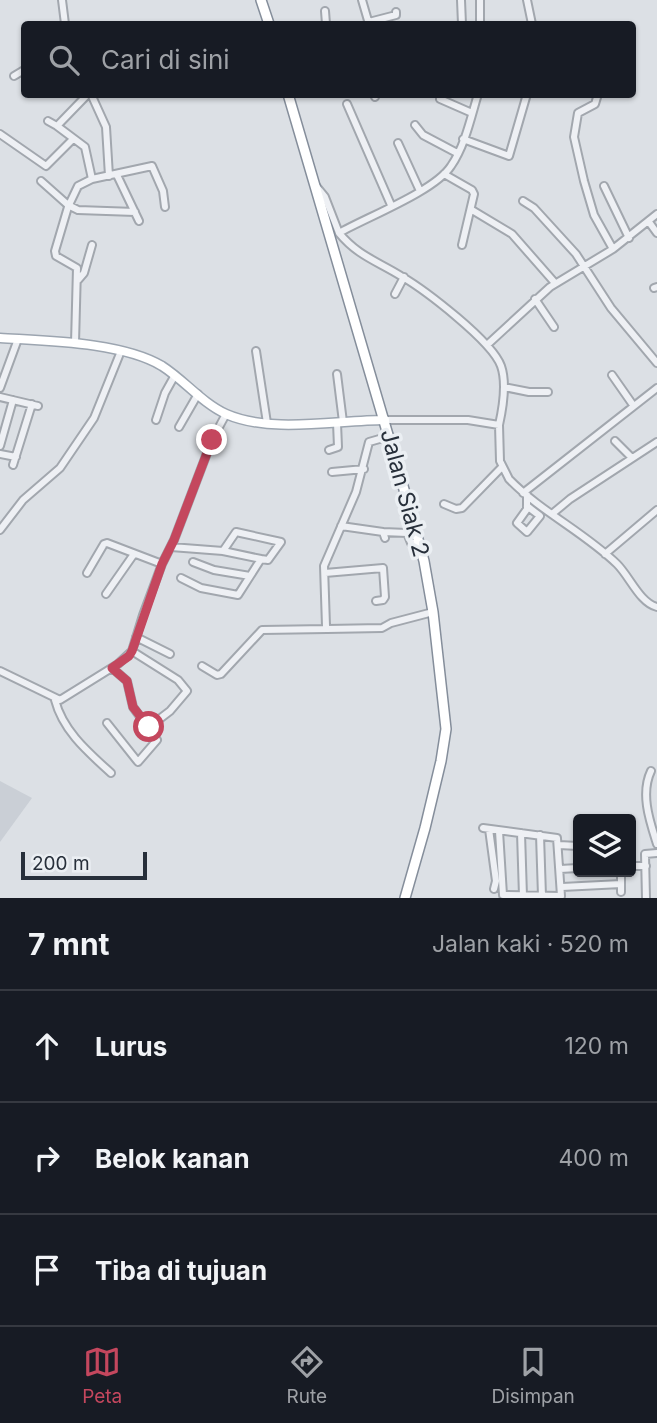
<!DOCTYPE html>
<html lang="id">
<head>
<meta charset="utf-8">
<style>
  :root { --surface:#171b24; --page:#242831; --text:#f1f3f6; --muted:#9ea1a6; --line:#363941; --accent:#c4475e }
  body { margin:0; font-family:Inter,sans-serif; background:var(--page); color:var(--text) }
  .controls { position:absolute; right:21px; bottom:21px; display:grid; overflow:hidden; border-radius:7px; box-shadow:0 2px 5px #0004 }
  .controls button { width:63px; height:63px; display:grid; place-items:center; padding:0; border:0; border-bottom:2px solid var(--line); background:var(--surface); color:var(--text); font:35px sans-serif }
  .scale { position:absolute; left:21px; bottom:18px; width:126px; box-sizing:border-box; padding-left:7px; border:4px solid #272f3a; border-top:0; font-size:19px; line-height:24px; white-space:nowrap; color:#272f3a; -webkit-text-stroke:5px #ebeff3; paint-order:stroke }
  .stop { position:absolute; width:21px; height:21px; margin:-16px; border:5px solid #c4475e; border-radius:50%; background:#fff }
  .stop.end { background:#c4475e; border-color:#fff; box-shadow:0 2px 7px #0008 }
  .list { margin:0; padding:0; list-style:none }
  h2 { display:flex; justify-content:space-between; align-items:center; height:91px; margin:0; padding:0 28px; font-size:30px }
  h2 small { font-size:23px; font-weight:400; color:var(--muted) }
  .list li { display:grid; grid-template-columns:46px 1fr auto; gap:21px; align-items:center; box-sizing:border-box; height:112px; padding:0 28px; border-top:2px solid var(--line) }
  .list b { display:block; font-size:26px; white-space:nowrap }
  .list em { font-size:23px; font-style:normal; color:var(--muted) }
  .icon { flex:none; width:38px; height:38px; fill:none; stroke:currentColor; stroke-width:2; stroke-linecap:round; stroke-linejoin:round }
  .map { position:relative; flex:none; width:657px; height:898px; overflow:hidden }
  .search { position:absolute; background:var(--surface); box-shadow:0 2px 5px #0004; left:21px; right:21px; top:21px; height:77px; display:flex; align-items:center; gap:18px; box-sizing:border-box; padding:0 24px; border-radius:7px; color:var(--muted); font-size:26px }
  .sheet { height:427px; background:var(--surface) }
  nav { display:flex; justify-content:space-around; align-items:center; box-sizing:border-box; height:98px; border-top:2px solid var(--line); background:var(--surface); font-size:19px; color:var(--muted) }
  nav a { display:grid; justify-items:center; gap:4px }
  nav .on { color:var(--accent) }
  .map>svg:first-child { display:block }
  .built { fill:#cacfd6 }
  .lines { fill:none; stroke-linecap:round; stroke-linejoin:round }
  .minor-casing { stroke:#a2a7ae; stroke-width:10 }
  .major-casing { stroke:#9ca5b0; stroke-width:11 }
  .highway-casing { stroke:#858e9b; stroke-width:12 }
  .minor { stroke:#eef0f4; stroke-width:6 }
  .major { stroke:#fff; stroke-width:8 }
  .highway { stroke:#fff; stroke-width:9 }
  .route { stroke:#c4475e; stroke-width:9 }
  .labels { text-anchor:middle; stroke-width:7; stroke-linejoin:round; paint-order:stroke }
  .street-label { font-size:23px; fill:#272f3a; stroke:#ebeff3 }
</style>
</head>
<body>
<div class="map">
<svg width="657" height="898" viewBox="0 0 657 898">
  <rect width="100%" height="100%" fill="#dce0e5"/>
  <path class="built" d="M0 781 32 798 0 842Z"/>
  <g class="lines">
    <defs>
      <path id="minor" d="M62 0 65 24
        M362 0 369 24
        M461 0 462 24
        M480 0V24
        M527 0 532 24
        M325 11 326 24
        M369 22 396 15V12
        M14 76 24 70
        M88 94 57 126 85 147 92 179
        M91 94 106 127 109 176
        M374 94 375 97
        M478 94C471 117 465 146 451 166 435 191 367 217 339 233 358 256 377 261 401 276 425 290 492 341 501 366 507 383 503 407 499 425
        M598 94 595 104 578 113 574 137 584 181 594 215 613 249
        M440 99 472 113
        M347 104 391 205
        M48 121 57 126
        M415 125 423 135 457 153
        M0 134 46 166 73 139
        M463 139 509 156 527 94
        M398 143 420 191
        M444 174 472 190 474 194 462 245
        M117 175 139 221
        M41 181 68 205 78 210 135 212
        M316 186 325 197 339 233
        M604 186 629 238
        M523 201 534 208 576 254 611 308 657 363
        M472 210 512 234 555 283
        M649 222 657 233
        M78 280 84 273 92 245
        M654 288 657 287
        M395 294 404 277
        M535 299 554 327
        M75 343 77 268 56 256 55 251 68 207 78 186 92 179 152 166 163 191 165 207
        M487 345 550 287 613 249 657 214
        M256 351 267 423
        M337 374 343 422
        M612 375 633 405
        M504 387 529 392H548
        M0 388 18 339
        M0 397 38 406
        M156 420 165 393 175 375
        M385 420H468L499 425 500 461 509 479C541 512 584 532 617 564 630 577 640 603 657 607
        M179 427 198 394
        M390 436 369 442 356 492 324 566 326 626 327 629 382 628 391 623 433 612
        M615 441 632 458
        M0 446 13 400
        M329 450 338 447 337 423
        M0 454 16 457
        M13 465 32 404
        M332 472 364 469
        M523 493 657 388
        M527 495V509L517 523 527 532 540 516 527 506
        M444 504 456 509 462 508 502 467
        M552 514 570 499 657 442
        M341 526 383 532 385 538
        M0 530 23 500 60 468 94 418 121 351
        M383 532 407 533 411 543H419
        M171 547 223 551 261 559 238 595 201 588 181 578
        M223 551 236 532 281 542 268 560 261 559
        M605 554 657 510
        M193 562 214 570 250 576
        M87 573 104 544 107 543 162 564
        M325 573 383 568 385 597 383 600 376 601
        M106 594 134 554
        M136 637 170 654
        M132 651 178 680 187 691 170 711 149 727
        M202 666 217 675 221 674 262 630 327 629
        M0 671 60 700 118 664 132 651 143 615 162 564 174 540 212 440 226 414
        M55 700C63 731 88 752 111 773
        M107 723 138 762 157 740 133 707 127 681 112 668
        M651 771C640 794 650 822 657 844
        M483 828 557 838 561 896 503 895 499 831
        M489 829 496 881 494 889
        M521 833 523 896
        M540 835 542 896
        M559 845 578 846
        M631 866H646
        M560 869 578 868
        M562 887 621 884
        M621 892V872
        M646 898 645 854 657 853"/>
      <path id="major" d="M0 338C46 341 122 342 162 366 184 380 202 403 226 414 272 434 336 420 385 420"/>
      <path id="highway" d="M261 0 269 24
        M288 94 408 503 424 561 433 612 446 729 441 761 425 828 405 898"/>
    </defs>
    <use href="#minor" class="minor-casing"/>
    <use href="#major" class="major-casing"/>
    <use href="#highway" class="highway-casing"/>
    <use href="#minor" class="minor"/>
    <use href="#major" class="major"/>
    <use href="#highway" class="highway"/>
  </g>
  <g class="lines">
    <path class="route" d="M149 727 133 707 127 681 112 668 129 656 132 651 162 564 174 540 212 440"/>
  </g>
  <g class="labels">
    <g class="street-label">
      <text transform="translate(405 493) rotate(75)" y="8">Jalan Siak 2</text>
    </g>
  </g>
</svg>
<div class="controls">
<button><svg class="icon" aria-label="layers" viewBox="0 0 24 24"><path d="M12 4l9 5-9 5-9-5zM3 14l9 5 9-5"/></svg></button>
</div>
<div class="scale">200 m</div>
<div class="stop" style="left:149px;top:727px"></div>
<div class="stop end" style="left:212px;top:440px"></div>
<div class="search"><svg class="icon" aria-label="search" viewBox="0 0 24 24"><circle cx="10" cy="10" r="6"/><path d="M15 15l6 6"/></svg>Cari di sini</div>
</div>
<section class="sheet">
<h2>7 mnt<small>Jalan kaki · 520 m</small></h2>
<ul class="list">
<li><svg class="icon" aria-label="ahead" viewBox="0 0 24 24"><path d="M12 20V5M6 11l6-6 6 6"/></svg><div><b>Lurus</b></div><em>120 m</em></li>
<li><svg class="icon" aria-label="right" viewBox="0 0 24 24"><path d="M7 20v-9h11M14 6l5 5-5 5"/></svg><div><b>Belok kanan</b></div><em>400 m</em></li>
<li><svg class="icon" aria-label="arrive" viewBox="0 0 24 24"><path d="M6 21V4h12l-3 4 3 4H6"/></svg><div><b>Tiba di tujuan</b></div></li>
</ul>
</section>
<nav>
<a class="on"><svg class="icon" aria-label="map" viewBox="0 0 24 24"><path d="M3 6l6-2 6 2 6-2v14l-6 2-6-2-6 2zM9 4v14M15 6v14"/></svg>Peta</a>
<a><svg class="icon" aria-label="directions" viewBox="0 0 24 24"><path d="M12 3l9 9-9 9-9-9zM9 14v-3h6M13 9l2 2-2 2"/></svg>Rute</a>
<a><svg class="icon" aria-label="saved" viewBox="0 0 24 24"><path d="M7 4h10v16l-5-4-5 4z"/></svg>Disimpan</a>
</nav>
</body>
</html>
